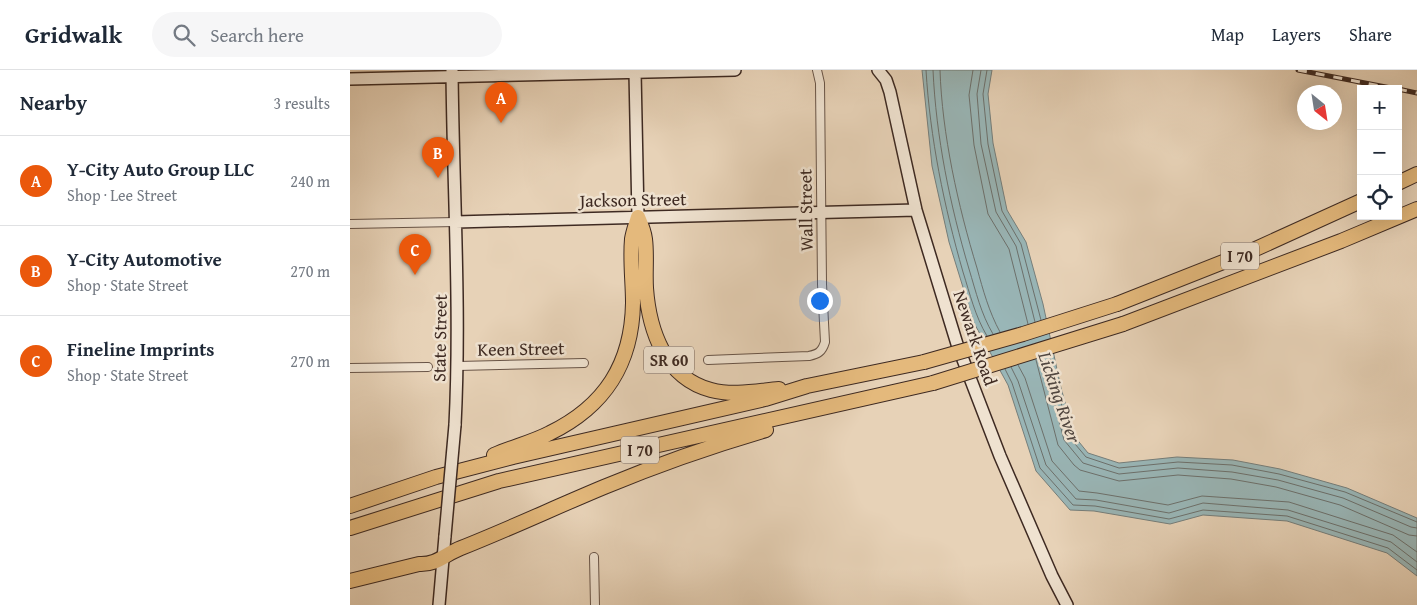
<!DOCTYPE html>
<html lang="en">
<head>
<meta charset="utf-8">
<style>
  :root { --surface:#fff; --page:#f6f6f7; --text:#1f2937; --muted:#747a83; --line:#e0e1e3; --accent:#ea580c }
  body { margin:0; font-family:"Gentium Book Plus",serif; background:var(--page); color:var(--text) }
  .controls { position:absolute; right:15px; top:15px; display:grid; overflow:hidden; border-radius:0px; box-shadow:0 5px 20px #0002 }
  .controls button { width:45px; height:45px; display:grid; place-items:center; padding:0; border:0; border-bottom:1px solid var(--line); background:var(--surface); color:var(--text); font:25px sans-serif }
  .compass { position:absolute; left:947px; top:15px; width:45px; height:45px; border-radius:50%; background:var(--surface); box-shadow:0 5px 20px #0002; rotate:150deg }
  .you { position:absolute; left:469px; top:230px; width:18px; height:18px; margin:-12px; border:4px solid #fff; border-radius:50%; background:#1a73e8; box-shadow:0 0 0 8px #1a73e833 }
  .badge { display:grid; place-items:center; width:32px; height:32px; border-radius:50%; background:var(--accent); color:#fff; font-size:16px; font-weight:700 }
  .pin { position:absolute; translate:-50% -41px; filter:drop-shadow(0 1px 2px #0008) }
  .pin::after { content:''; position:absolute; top:26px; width:18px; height:15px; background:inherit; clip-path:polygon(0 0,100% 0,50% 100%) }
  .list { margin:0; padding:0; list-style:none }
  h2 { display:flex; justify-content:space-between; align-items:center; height:65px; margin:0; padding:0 20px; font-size:21px }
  h2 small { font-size:16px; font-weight:400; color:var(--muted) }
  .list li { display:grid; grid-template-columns:32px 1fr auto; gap:15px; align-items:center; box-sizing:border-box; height:90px; padding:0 20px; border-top:1px solid var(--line) }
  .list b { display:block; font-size:19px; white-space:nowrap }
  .list p { margin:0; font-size:16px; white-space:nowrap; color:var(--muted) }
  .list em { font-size:16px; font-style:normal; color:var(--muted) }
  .icon { flex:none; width:28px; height:28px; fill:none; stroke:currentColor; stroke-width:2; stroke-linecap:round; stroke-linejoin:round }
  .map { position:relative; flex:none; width:1067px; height:535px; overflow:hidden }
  header { display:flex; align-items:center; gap:30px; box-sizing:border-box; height:70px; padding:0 25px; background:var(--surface); border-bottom:1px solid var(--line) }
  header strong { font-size:24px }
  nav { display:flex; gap:28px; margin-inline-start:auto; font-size:18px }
  .search { width:350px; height:45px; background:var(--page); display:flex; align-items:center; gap:12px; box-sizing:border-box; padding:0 18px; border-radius:28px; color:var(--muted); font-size:19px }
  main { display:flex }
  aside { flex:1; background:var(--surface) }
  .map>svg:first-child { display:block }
  .water { fill:#99b6b7; stroke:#757e7b }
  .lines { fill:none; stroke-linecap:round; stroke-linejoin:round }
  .shore { stroke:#6c706c; stroke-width:1 }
  .street-casing { stroke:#685447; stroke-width:10 }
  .secondary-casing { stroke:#3e2a22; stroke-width:14 }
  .highway-casing { stroke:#3e2a22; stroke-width:16 }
  .street { stroke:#efe2d0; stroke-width:8 }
  .secondary { stroke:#efe2d0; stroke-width:11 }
  .highway { stroke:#e4b97c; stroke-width:14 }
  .rail-casing { stroke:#3e2a22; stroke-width:5 }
  .rail { stroke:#efe2d0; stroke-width:3; stroke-dasharray:9; stroke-linecap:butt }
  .secondary-bridge-casing { stroke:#3e2a22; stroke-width:14; stroke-linecap:butt }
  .highway-bridge-casing { stroke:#3e2a22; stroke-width:16; stroke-linecap:butt }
  .secondary-bridge { stroke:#efe2d0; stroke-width:11 }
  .highway-bridge { stroke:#e4b97c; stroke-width:14 }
  .labels { text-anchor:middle; stroke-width:5; stroke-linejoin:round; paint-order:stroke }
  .shield { fill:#efe2d0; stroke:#736156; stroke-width:1 }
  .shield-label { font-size:16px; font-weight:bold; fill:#3e2a22 }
  .street-label { font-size:18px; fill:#3e2a22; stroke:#efe2d0 }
  .water-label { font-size:19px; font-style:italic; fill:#504640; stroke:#efe2d0 }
</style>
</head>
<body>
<header>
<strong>Gridwalk</strong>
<div class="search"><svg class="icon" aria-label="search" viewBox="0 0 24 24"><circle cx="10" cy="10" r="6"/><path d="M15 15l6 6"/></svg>Search here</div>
<nav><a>Map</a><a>Layers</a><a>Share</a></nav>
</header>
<main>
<aside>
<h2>Nearby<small>3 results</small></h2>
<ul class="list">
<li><span class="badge">A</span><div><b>Y-City Auto Group LLC</b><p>Shop · Lee Street</p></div><em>240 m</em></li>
<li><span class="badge">B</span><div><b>Y-City Automotive</b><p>Shop · State Street</p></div><em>270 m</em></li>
<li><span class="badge">C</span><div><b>Fineline Imprints</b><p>Shop · State Street</p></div><em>270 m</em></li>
</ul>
</aside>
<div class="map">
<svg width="1067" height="535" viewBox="0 0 1067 535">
  <rect width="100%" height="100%" fill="#e7d2b7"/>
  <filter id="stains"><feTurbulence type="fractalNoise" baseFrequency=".004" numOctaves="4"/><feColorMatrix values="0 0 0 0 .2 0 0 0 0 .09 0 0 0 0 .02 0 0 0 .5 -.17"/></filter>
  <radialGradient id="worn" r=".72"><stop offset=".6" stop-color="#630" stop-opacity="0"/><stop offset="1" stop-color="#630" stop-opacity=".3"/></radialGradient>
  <path class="water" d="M572 0H642L638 24 643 73 657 140 676 172 693 234 711 318 725 367 738 383 769 393 827 387 883 390 930 399 997 418 1067 448V506L1037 483 937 451 853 445 820 454 744 441 720 440 686 401 658 315 624 253 599 172 582 96Z"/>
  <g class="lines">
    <path class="shore" d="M576 0C580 68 594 136 613 202 620 224 625 246 637 266
      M583 0C586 67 600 135 619 199 626 222 631 244 643 264
      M590 0C592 64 608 136 627 198 633 220 639 242 650 262
      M623 0 619 25 624 75 638 144 659 179 678 254
      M631 0 627 24 631 74 646 142 666 176 685 252
      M637 0 633 24 638 74 652 141 671 174 691 250
      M699 285 720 368 736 387 769 398 828 392 882 395 929 404 995 422 1067 452
      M693 287 714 370 733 393 769 404 828 398 882 402 928 410 993 428 1061 457 1067 458
      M686 290 708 375 724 395 730 400 769 411 828 405 881 409 926 417 990 435 1059 465 1067 466
      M668 295 675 308 702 391 729 421 747 423 818 435 852 426 939 432 1043 465 1067 482
      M661 297 668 311 696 395 726 429 746 430 819 443 853 433 938 440 1041 472 1067 492
      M655 299 662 313 690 398 723 435 745 436 819 449 853 440 937 446 1038 478 1067 500"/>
    <defs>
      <path id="street" d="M0 154 106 152
        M358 290 459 286C468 284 472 282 475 272L472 214 470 13 467 0
        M108 296 234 293
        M0 298 78 297
        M244 487 245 535"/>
      <path id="secondary" d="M102 0C103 119 111 237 105 355
        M528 0 536 10 540 22 566 140 607 274 650 386 702 506 717 535
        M285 2 288 147
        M0 9 385 0
        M106 152 566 140
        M89 535 95 466"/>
      <path id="highway" d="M1048 113 1067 104
        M288 147C291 154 294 161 295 169 297 185 295 202 296 218 299 260 315 308 361 320 383 326 407 321 429 319
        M767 234 901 181 1011 131
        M773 254 991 171 1067 139
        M144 385C162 377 183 372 200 363 255 336 282 294 283 233 283 212 280 190 282 169 283 162 286 154 288 147
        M0 436 86 407 163 387 415 329 457 316 574 292
        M0 458 149 411 583 313
        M0 511 69 494C87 495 95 484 111 478 159 459 206 437 254 417 307 395 361 376 416 360"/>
    </defs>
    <use href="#street" class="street-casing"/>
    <use href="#secondary" class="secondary-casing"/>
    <use href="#highway" class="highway-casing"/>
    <use href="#street" class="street"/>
    <use href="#secondary" class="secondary"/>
    <use href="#highway" class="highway"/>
    <defs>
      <path id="rail" d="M948 0 1046 19
        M1048 19 1067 23"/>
    </defs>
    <use href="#rail" class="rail-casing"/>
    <use href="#rail" class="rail"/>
    <defs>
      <path id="secondary-bridge" d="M95 466 105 355"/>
      <path id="highway-bridge" d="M574 292 673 264 767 234
        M583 313 773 254"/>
    </defs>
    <use href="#secondary-bridge" class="secondary-bridge-casing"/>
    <use href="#highway-bridge" class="highway-bridge-casing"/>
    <use href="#secondary-bridge" class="secondary-bridge"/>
    <use href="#highway-bridge" class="highway-bridge"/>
  </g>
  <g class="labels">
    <g class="shield">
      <rect x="871" y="172.5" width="38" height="27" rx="4"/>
      <rect x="294" y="276.5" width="50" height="27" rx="4"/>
      <rect x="271" y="366.5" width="38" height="27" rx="4"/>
    </g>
    <g class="shield-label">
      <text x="890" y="192">I 70</text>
      <text x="319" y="296">SR 60</text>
      <text x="290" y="386">I 70</text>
    </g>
    <g class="street-label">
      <text transform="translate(283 130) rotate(-1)" y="6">Jackson Street</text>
      <text transform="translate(456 140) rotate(-91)" y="6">Wall Street</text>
      <text transform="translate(90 268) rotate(-89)" y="6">State Street</text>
      <text transform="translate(625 268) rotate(71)" y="6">Newark Road</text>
      <text transform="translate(171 279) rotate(-1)" y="6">Keen Street</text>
    </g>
    <g class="water-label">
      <text transform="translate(710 327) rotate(71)" y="7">Licking River</text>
    </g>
  </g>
  <rect width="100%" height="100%" filter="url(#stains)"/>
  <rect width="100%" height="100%" fill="url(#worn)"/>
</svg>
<div class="controls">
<button>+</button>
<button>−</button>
<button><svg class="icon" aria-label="locate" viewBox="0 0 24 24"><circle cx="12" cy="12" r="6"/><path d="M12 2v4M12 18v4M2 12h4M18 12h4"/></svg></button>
</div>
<svg class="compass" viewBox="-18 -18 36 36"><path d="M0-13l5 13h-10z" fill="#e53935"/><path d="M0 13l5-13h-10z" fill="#747a83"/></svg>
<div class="you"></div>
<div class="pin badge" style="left:151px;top:53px">A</div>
<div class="pin badge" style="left:88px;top:108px">B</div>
<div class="pin badge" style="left:65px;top:205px">C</div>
</div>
</main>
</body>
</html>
